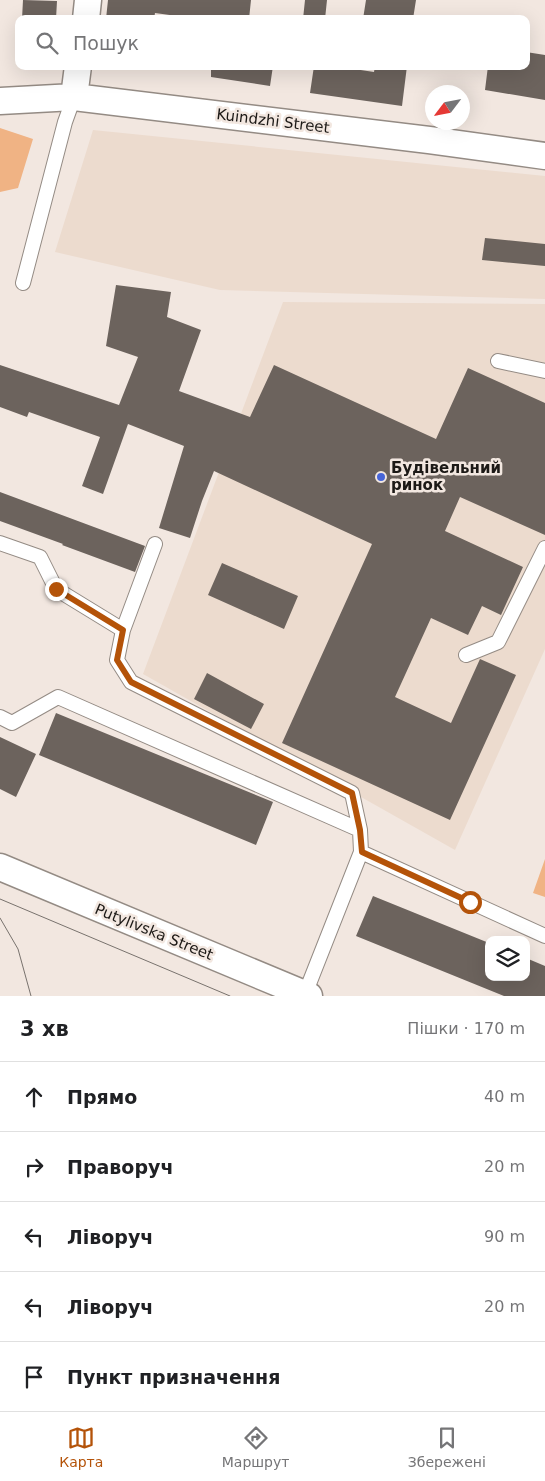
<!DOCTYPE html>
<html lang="uk">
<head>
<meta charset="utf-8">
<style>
  :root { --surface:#fff; --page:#f6f6f6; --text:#202124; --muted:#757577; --line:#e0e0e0; --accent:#b45309 }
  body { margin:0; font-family:"DejaVu Sans",sans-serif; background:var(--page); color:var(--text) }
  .controls { position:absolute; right:15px; bottom:15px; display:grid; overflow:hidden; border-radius:10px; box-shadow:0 5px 20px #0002 }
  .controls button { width:45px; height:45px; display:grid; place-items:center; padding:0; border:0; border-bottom:1px solid var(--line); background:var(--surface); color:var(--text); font:25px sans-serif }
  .compass { position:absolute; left:425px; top:85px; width:45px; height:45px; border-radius:50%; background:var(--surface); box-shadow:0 5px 20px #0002; rotate:238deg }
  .stop { position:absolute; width:15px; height:15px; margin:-11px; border:4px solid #b45309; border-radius:50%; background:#fff }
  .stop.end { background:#b45309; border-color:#fff; box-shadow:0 1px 5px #0008 }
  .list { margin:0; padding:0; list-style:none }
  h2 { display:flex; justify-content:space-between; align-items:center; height:65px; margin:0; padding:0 20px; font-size:21px }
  h2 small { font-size:16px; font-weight:400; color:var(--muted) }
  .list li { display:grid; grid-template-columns:32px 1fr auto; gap:15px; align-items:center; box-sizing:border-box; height:70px; padding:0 20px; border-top:1px solid var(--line) }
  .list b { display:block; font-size:19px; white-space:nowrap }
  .list em { font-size:16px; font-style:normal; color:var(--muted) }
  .icon { flex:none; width:28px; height:28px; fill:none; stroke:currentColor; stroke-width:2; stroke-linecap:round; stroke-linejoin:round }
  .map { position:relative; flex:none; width:545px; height:996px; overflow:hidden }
  .search { position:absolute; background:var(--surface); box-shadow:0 5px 20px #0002; left:15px; right:15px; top:15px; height:55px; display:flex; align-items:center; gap:12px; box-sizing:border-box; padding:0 18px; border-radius:10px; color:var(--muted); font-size:19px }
  .sheet { height:415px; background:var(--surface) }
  nav { display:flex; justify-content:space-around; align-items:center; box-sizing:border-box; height:70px; border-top:1px solid var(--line); background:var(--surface); font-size:14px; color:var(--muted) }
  nav a { display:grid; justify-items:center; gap:2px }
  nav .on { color:var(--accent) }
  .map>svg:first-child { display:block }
  .built { fill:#ecdbce }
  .green { fill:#f0b384 }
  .building { fill:#6c635d }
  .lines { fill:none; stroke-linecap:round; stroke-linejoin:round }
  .service-casing { stroke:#948b84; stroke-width:16 }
  .minor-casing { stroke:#948b84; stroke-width:29 }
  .service { stroke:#fff; stroke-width:14 }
  .minor { stroke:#fff; stroke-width:26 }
  .tram { stroke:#78726d; stroke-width:1 }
  .route { stroke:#b45309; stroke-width:6 }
  .poi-dot { fill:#4765d8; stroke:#f2e7e0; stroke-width:2 }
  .labels { text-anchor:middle; stroke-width:5; stroke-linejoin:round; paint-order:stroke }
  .street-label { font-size:15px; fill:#1c1916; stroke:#f2e7e0 }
  .poi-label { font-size:15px; font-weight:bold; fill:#1c1916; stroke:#f2e7e0; text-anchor:start }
</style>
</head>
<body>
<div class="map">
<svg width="545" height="996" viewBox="0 0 545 996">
  <rect width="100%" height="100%" fill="#f2e7e0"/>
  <path class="built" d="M93 130 545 176V299L220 290 55 252Z
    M283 302 545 304V649L455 850 143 674Z"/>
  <path class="green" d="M0 128 33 139 18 188 0 192Z
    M545 859V897L533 893Z"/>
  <path class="building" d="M23 0 57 1 56 19H22Z
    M108 0H251L249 19H199L155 13 154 19H106Z
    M305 0H327L325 19H303Z
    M366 0H416L413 19H363Z
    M526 52 545 55V100L485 90 488 66H526Z
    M211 66H273L270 86 211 77Z
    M314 66H334L374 72 375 66H407L402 106 310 93Z
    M485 238 545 244V266L482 260Z
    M116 285 171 292 167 317 201 330 179 391 250 417 274 365 436 439 468 368 545 403V535L460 497 445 531 523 567 501 615 482 606 468 635 431 618 395 697 451 723 480 659 516 675 450 820 282 743 372 544 214 471 202 501 190 538 159 528 184 446 128 424 103 494 82 486 100 437 29 412 27 417 0 407V365L119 405 138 357 106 346Z
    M0 492 145 546 135 572 62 545 63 544 0 521Z
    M222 563 298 596 284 629 208 595Z
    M207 673 264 704 251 729 194 699Z
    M56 713 273 802 256 845 39 755Z
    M0 737 36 754 16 797 0 789Z
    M373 896 489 943V977H526V958L545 966V996H504L356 936Z"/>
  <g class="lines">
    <defs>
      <path id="service" d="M23 283 65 122 74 97
        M498 361 545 371
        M0 543 40 557 56 589 123 630 117 660 131 682 352 793 360 830 361 852 305 994
        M123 630 155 544
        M466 655 498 642 545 548
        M0 717 12 723 58 697 360 830
        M361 852 545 936"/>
      <path id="minor" d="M86 19 88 0
        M74 97 78 66
        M0 101 74 97 429 140 545 156
        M0 867 309 996"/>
    </defs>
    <use href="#service" class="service-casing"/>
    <use href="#minor" class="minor-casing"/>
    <use href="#service" class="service"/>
    <use href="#minor" class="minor"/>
    <path class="tram" d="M0 899 230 996
      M0 918 18 949 31 996"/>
  </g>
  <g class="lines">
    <path class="route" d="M56 589 123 630 117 660 131 682 352 793 360 830 362 852 470 902"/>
  </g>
  <circle class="poi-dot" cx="381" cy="477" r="5"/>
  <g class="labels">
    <g class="street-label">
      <text transform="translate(273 121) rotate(7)" y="5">Kuindzhi Street</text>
      <text transform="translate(154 932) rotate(22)" y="5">Putylivska Street</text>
    </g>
    <g class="poi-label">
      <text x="391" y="473">Будівельний<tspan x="391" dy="17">ринок</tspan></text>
    </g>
  </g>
</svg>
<div class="controls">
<button><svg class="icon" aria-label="layers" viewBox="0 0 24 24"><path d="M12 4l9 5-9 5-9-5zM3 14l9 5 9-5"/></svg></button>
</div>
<svg class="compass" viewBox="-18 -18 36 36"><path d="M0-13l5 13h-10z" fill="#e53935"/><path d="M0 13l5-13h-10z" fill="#757577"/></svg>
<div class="stop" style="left:470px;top:902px"></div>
<div class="stop end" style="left:56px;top:589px"></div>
<div class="search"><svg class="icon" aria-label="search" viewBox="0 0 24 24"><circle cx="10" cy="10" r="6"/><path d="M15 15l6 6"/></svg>Пошук</div>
</div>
<section class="sheet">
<h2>3 хв<small>Пішки · 170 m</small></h2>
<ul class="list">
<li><svg class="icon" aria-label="ahead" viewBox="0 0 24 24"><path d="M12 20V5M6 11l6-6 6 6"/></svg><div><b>Прямо</b></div><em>40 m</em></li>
<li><svg class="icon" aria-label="right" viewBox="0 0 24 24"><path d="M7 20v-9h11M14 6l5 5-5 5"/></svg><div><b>Праворуч</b></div><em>20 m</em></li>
<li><svg class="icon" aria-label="left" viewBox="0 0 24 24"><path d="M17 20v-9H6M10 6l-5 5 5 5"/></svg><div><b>Ліворуч</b></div><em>90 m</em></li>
<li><svg class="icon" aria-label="left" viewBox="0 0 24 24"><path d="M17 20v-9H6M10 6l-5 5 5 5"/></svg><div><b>Ліворуч</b></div><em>20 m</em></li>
<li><svg class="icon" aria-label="arrive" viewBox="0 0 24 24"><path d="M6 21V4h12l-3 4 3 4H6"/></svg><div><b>Пункт призначення</b></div></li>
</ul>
</section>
<nav>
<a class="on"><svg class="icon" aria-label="map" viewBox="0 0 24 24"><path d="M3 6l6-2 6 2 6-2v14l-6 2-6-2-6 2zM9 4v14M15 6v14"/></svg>Карта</a>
<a><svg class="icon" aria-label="directions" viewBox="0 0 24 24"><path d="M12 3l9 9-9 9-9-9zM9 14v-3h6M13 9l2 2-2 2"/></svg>Маршрут</a>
<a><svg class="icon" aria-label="saved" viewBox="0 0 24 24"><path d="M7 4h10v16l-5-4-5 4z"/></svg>Збережені</a>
</nav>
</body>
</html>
